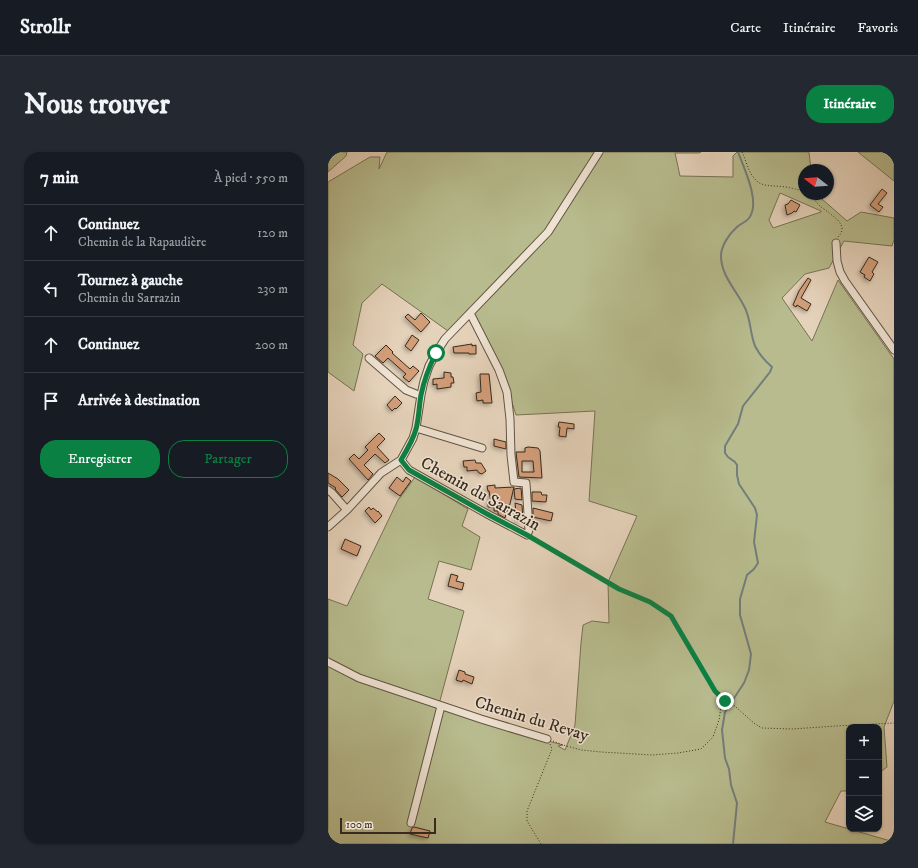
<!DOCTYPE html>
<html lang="fr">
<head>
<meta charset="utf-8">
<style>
  :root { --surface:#171b24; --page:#242831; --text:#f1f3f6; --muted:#9ea1a6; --line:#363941; --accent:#0b8043 }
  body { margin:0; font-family:"IM FELL DW Pica",serif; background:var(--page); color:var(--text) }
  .controls { position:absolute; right:12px; bottom:12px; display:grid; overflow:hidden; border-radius:8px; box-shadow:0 1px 3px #0004 }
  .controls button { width:36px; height:36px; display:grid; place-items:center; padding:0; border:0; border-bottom:1px solid var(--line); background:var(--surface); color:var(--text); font:20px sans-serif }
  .compass { position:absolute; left:470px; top:12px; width:36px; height:36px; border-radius:50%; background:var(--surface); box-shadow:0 1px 3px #0004; rotate:287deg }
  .scale { position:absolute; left:12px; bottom:10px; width:96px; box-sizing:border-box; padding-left:4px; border:2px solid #382a1c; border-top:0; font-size:11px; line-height:14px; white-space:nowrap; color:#382a1c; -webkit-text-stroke:3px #eee2d2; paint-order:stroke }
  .stop { position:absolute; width:12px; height:12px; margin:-9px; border:3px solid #0b8043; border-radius:50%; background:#fff }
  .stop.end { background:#0b8043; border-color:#fff; box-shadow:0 1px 4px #0008 }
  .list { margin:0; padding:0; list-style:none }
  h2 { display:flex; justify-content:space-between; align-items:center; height:52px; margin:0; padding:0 16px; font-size:17px }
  h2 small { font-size:13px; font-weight:400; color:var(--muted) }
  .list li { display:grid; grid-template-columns:26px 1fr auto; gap:12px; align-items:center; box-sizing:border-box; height:56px; padding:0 16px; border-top:1px solid var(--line) }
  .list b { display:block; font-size:15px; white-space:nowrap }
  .list p { margin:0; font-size:13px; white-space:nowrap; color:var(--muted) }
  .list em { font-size:13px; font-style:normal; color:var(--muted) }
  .actions { display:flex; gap:8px; padding:12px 16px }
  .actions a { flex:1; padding:9px 0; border:1px solid var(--accent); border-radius:16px; text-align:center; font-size:14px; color:var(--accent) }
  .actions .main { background:var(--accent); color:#fff }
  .icon { flex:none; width:22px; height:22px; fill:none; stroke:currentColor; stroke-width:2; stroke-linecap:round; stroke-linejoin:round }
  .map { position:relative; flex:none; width:566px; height:692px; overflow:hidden; border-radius:16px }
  header { display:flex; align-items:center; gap:24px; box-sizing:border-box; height:56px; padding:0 20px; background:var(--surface); border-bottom:1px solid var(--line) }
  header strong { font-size:19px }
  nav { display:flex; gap:22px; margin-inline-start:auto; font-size:14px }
  .intro { display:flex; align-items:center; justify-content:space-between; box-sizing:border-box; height:96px; padding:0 24px }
  h1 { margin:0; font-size:28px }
  .button { padding:10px 18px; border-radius:16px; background:var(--accent); color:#fff; font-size:14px; font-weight:700 }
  main { display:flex; gap:24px; padding:0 24px }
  aside { flex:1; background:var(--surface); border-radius:16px; box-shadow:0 1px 3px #0004 }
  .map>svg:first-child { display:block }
  .green { fill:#b7bb8d; stroke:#787254; fill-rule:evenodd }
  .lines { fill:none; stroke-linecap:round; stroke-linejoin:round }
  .stream { stroke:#737d7b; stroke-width:2 }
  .building { fill:#d29d79; stroke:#382a1c; fill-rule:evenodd; filter:url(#shadow) }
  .minor-casing { stroke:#635444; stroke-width:9 }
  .path { stroke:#382a1c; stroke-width:1; stroke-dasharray:1 2; stroke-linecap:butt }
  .minor { stroke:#eee2d2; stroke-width:7 }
  .route { stroke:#0b8043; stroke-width:5 }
  .labels { text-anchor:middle; stroke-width:3; stroke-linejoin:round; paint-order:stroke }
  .street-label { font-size:17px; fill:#382a1c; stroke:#eee2d2 }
</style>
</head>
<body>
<header>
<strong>Strollr</strong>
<nav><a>Carte</a><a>Itinéraire</a><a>Favoris</a></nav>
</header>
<div class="intro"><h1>Nous trouver</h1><a class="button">Itinéraire</a></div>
<main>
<aside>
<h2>7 min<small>À pied · 550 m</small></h2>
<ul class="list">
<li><svg class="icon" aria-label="ahead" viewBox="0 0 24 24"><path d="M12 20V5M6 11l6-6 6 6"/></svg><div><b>Continuez</b><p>Chemin de la Rapaudière</p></div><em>120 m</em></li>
<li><svg class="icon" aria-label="left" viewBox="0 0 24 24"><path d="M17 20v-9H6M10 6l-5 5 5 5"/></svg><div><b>Tournez à gauche</b><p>Chemin du Sarrazin</p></div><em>230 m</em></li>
<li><svg class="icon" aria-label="ahead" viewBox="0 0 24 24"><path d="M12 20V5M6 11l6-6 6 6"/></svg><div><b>Continuez</b></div><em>200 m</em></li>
<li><svg class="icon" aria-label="arrive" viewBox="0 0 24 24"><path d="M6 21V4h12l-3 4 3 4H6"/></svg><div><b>Arrivée à destination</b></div></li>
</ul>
<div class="actions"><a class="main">Enregistrer</a><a>Partager</a></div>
</aside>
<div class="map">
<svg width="566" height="692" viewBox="0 0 566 692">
  <defs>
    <filter id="shadow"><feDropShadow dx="-2" dy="2" stdDeviation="2" flood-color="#0004"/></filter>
  </defs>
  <rect width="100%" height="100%" fill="#e5d2ba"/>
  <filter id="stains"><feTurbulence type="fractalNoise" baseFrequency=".005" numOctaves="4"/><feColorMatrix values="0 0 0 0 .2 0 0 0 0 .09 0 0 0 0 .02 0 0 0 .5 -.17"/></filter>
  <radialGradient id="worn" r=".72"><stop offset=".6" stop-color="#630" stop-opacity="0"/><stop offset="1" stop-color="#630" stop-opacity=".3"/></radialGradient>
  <path class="green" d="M0 0H19L18 4 0 20Z
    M59 0H373L371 1H347L352 24 405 25V4L409 0H481L483 18H476V42H496L494 47 519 69 533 60 566 66V88L564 94 516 89 501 116 477 122 454 146 484 189 510 128 566 207V549L556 575 559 615 551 621V575H521V639H513L497 670 566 690V692H0V447L19 454 70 348 87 325 140 357 134 374 152 385 143 418 111 409 100 447 136 459 110 556 154 571 235 593 230 594 237 598 247 573 253 491 255 473 264 469 281 471 280 430 309 364 261 349 267 259 188 263 176 225 143 155 120 179 54 132 34 151 25 193 35 202 26 239 0 220V30L42 5H52L51 17ZM452 41 493 59V60L445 76 441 68Z
    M530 0H566V29Z"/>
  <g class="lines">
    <path class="stream" d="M0 1 3 0
      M405 692 409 651 403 633 401 617 397 606 394 578 397 560 416 531 421 518 423 502 412 463V447L419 423 426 417 430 411 426 390 429 363 427 356 411 332 409 323V313L407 310 400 305 397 301V294L410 272 415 254 442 220 444 215C437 209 431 202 427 194 422 182 423 168 417 156 409 139 393 124 393 104 393 94 401 82 409 75 412 72 418 70 421 66 433 51 416 16 410 0"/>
  </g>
  <path class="building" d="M554 37 559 41 550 52 555 55 551 60 542 53Z
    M463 48 472 53 468 60 466 59 464 61 459 63 457 53 460 52Z
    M541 105 550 110 544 120 546 122 542 129 536 125 537 123 532 120Z
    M480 126 483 128 473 146 483 152 479 159 469 153 468 155 465 153 471 139Z
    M93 161 102 170 93 180 77 165 80 162 87 168Z
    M84 183 91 188 83 199 77 194Z
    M144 192V194L148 193V202H141V201H126L125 195Z
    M58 193 65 200 64 201 82 217 85 214 91 219 81 230 75 225 78 222 60 206 55 211 47 204Z
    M116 220 123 221V225H125L126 231H123V235L109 237V232L105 233V227L116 226Z
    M152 222H161L164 251H155V248L149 249 148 241 153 240 152 223Z
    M67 244 74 251 68 257 67 256 64 259 59 253Z
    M231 270 246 272V277L239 276 238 285 231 284 232 275H230Z
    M51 281 57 287 49 295 61 308 57 311 47 302 36 313 45 322 40 328 21 307 26 302 31 307 40 298 37 295Z
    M166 287 178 290V297L166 294Z
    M200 295 210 296 212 299 214 326 191 325 188 300H197V296ZM194 309H205L206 320H194Z
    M147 308 148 311H153L158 319 154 322 151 321 149 318 139 319V315H136L135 309Z
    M0 321 10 327 21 338 14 345 7 337 8 336 0 331Z
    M69 325 75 330 78 325 83 329 72 344 61 336Z
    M167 333V336L186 335 181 356 180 355 177 366 170 362V359H166V355H160V350H163L161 339H160L159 334Z
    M193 336 194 348 187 347 186 337Z
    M204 340H213L214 343H219L218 350 204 349Z
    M187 351 194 353 195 368 189 369Z
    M41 355 43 358 45 356 50 360V359L54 364 47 371 37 359Z
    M205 356 225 361 223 369 205 365Z
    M17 387 33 394 29 404 13 397Z
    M123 422 130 424 128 429 136 431 134 438 120 434Z
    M131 518 137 520V522L146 525 144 532 135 528 134 530 128 528Z
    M86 675 102 679 100 686 82 682 84 676Z"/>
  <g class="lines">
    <defs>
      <path id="minor" d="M508 91 509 109 512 120 517 129 566 198
        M41 206 78 238 88 242
        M88 276 154 296
        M73 308 81 318 161 363 199 383 201 378 198 331 186 330 183 303 182 267 179 240 171 218 142 161
        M0 338 4 341 19 358
        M0 375 19 358 53 321 73 308 85 286 88 276 93 243 96 229 101 214 108 201 117 187 220 80 271 0
        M0 510 31 526 153 567 219 587
        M83 671 113 554"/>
    </defs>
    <use href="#minor" class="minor-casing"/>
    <path class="path" d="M414 0C418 8 420 19 426 26 433 36 446 33 458 35 464 36 470 38 476 39
      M481 42C485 46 488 50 492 54 498 59 510 66 513 73 515 77 514 81 510 85
      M205 386 291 437 322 450 343 464 387 539 397 549
      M225 589 235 593 253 598 273 600 324 603 350 601 373 597 385 585 391 568 393 555 397 549H401L427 572 434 576 464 577 508 574 566 571
      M213 692 199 669V659L224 597 222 592"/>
    <use href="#minor" class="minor"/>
  </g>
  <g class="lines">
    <path class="route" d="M108 201C101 215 96 228 93 243 91 254 91 266 88 277 85 288 79 298 73 308L81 318 161 363 199 383 291 437 322 450 343 464 387 539 397 549"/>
  </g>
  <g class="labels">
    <g class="street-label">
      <text transform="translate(153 341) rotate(29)" y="6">Chemin du Sarrazin</text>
      <text transform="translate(204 566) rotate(17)" y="6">Chemin du Revay</text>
    </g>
  </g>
  <rect width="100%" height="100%" filter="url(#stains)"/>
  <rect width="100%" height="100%" fill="url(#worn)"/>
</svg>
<div class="controls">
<button>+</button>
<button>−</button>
<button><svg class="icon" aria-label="layers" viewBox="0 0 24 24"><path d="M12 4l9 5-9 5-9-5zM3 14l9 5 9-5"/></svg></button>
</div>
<svg class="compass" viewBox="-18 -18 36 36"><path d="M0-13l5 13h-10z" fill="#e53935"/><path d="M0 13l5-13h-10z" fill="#9ea1a6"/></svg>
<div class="scale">100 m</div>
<div class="stop" style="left:108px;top:201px"></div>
<div class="stop end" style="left:397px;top:549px"></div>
</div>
</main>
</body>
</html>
